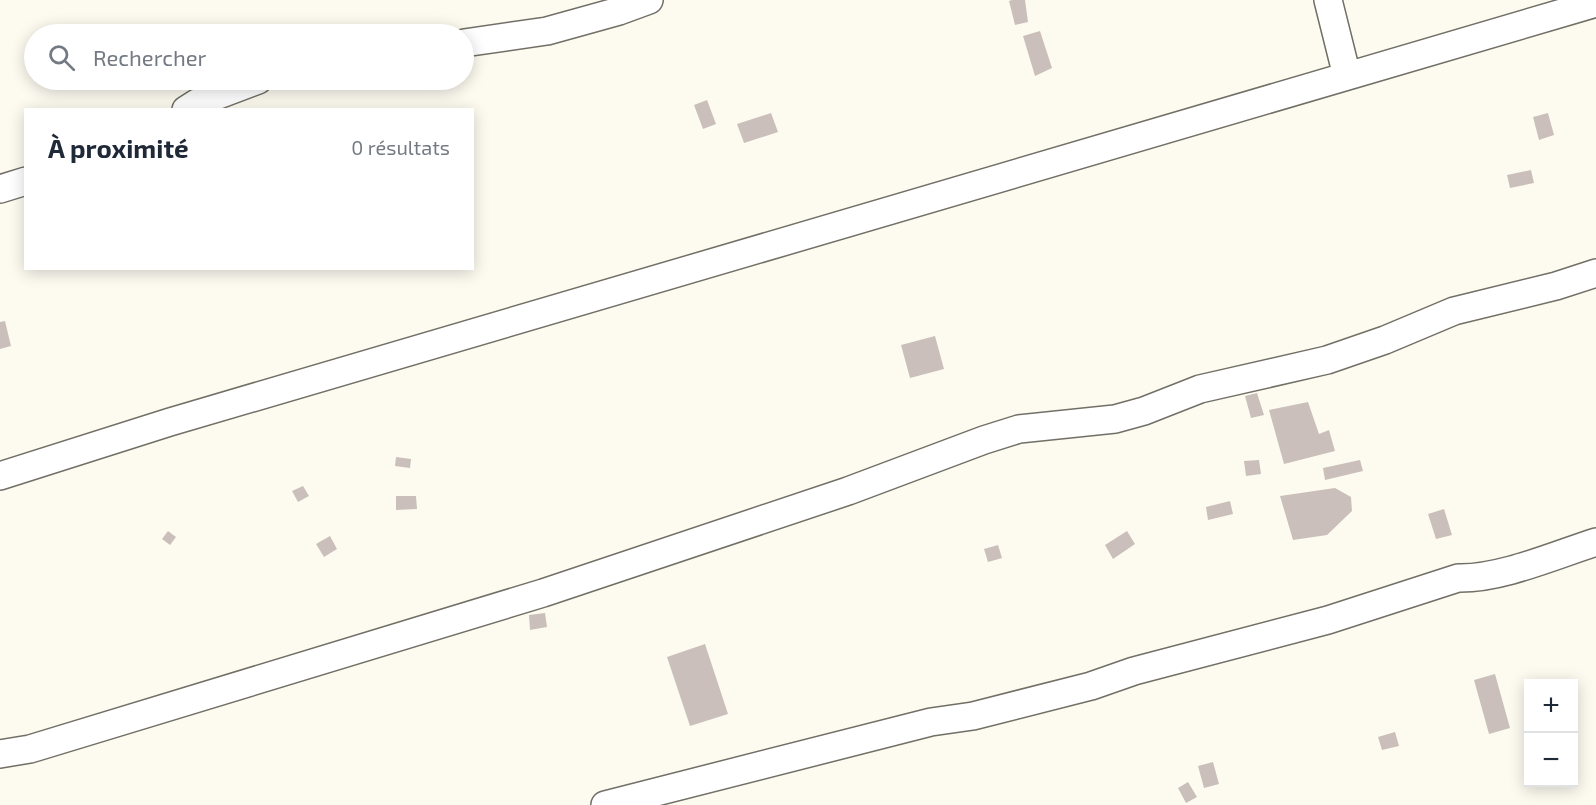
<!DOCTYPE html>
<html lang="fr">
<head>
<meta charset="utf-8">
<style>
  :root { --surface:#fff; --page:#f6f6f7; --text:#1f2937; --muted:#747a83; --line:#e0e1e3 }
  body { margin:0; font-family:"Exo 2",sans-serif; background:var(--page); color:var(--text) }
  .controls { position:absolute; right:18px; bottom:18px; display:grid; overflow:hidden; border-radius:0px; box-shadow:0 3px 15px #0003 }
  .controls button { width:54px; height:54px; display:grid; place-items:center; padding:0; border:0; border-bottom:2px solid var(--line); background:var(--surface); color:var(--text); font:30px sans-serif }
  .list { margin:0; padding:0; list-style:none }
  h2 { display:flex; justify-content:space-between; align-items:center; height:78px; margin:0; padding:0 24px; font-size:26px }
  h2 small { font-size:20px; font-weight:400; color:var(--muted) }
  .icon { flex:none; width:33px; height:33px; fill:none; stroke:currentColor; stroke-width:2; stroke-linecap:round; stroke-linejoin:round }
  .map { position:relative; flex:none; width:1596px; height:805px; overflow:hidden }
  .search { position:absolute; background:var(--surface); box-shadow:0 3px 15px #0003; left:24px; top:24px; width:450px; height:66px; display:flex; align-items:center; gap:15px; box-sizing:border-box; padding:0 21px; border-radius:33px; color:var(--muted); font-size:22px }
  .panel { position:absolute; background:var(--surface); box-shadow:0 3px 15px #0003; left:24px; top:108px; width:450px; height:162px; border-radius:0px }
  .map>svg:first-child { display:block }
  .building { fill:#cabfba }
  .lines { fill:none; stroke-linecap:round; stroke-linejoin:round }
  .street-casing { stroke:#716f66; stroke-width:30 }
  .street { stroke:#fff; stroke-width:27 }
</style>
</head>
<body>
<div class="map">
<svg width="1596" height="805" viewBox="0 0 1596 805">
  <rect width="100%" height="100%" fill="#fdfbf0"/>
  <path class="building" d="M1012 0H1025L1028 22 1015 25 1009 1Z
    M1040 31 1052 68 1035 76 1023 36Z
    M707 100 716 124 703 129 694 105Z
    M771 113 778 132 744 143 737 124Z
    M1548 113 1554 135 1539 140 1533 117Z
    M1531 170 1534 183 1510 188 1507 175Z
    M5 321 11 346 0 349V322Z
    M935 336 944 369 910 378 901 345Z
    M1257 393 1264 415 1251 418 1245 396Z
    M1308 402 1319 434 1329 430 1335 451 1284 464 1269 410Z
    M396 457 411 459 410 468 395 466Z
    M1259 460 1261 474 1246 476 1244 461Z
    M1360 460 1363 471 1325 480 1323 468Z
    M303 486 309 496 298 502 292 491Z
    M1335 488 1351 497 1352 511 1327 535 1293 540 1280 496Z
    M396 496H416L417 509 396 510Z
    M1230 501 1233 514 1208 520 1206 507Z
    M1444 509 1452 535 1436 539 1428 514Z
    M168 531 176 537 170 545 162 539Z
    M1127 531 1135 544 1113 559 1105 545Z
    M330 536 337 549 324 557 316 544Z
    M998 545 1002 558 988 562 984 549Z
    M545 613 547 627 530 630 529 615Z
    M705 644 728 714 690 726 667 657Z
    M1495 674 1510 728 1489 734 1474 680Z
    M1395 732 1399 746 1382 750 1378 737Z
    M1213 762 1219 784 1204 788 1198 766Z
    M1188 782 1197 797 1186 803 1178 788Z"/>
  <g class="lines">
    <defs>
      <path id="street" d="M1328 0 1347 76
        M464 43 547 31 619 11 649 0
        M186 110 197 103 258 80
        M0 189 26 181
        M0 476 170 422 1596 3
        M0 754 30 749 543 593 848 491 984 440 1019 429 1115 419 1144 411 1200 389 1327 360 1385 340 1454 311 1556 286 1596 273
        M605 805 931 722 973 716 1091 686 1134 671 1328 620 1458 578C1501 579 1555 555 1596 542"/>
    </defs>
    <use href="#street" class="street-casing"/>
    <use href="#street" class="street"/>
  </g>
</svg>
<div class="controls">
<button>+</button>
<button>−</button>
</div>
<div class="search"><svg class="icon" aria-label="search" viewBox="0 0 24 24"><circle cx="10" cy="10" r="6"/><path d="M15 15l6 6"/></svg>Rechercher</div>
<section class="panel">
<h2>À proximité<small>0 résultats</small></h2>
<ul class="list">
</ul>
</section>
</div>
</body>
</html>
